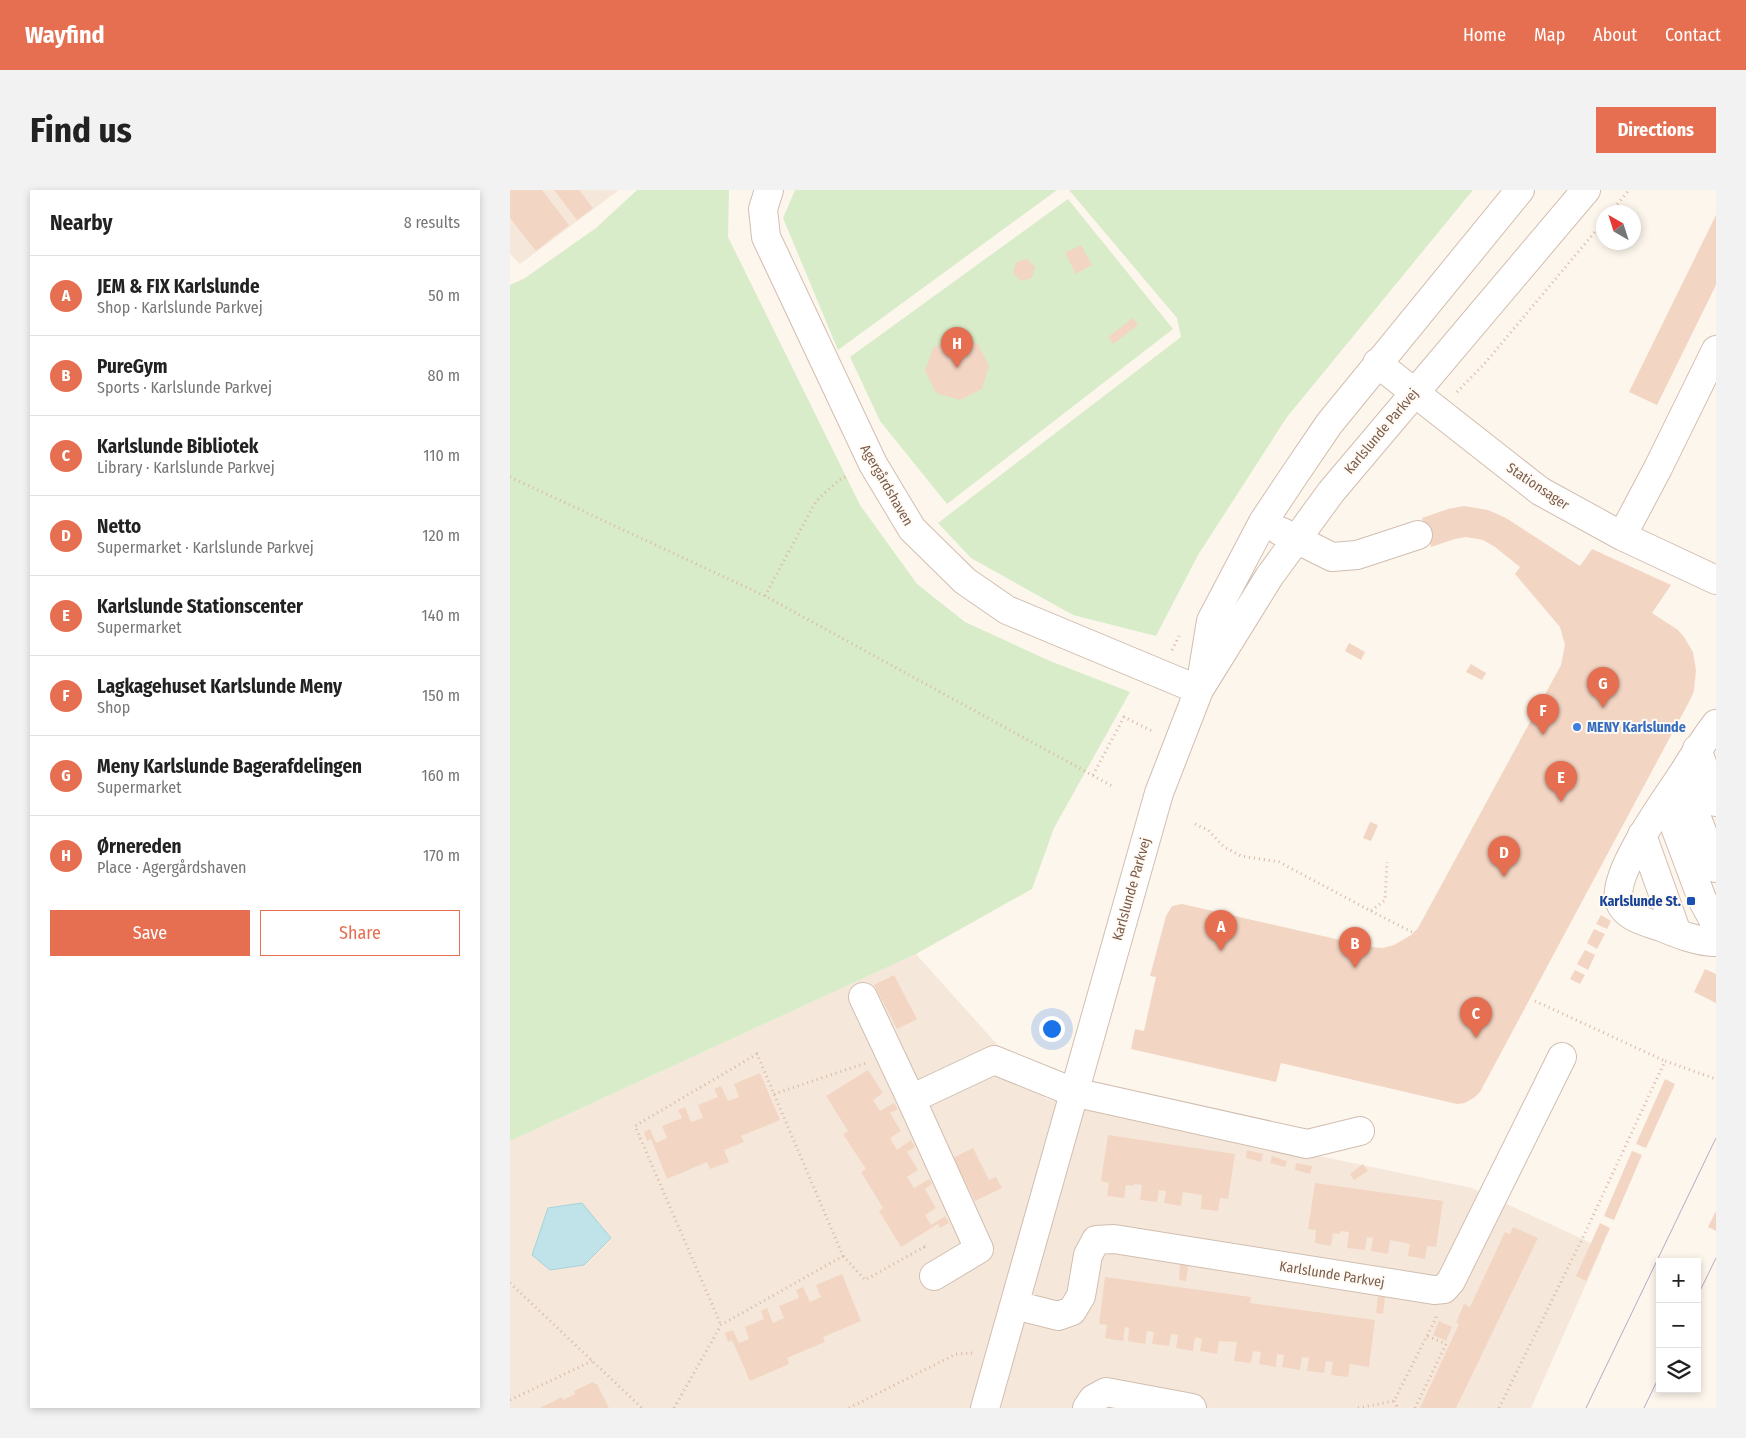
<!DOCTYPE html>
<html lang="en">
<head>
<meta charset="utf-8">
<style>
  :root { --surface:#fff; --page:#f2f2f2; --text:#222; --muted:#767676; --line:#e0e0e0; --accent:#e76f51 }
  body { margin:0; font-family:"Fira Sans Condensed",sans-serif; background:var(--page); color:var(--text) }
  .controls { position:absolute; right:15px; bottom:15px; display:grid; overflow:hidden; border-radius:0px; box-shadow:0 2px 8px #0003 }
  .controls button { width:45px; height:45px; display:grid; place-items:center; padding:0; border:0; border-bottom:1px solid var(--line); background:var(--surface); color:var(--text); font:25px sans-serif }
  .compass { position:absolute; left:1086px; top:15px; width:45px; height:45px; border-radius:50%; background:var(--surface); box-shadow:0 2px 8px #0003; rotate:321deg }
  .you { position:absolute; left:541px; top:838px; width:18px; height:18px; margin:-12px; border:4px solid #fff; border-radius:50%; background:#1a73e8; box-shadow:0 0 0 8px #1a73e833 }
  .badge { display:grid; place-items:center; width:32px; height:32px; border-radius:50%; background:var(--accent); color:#fff; font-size:16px; font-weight:700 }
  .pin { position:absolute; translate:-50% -41px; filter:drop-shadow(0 1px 2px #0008) }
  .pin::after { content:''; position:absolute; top:26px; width:18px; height:15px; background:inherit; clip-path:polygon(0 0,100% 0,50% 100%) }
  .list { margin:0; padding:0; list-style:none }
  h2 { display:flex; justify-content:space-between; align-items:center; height:65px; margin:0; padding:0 20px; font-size:21px }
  h2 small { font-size:16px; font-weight:400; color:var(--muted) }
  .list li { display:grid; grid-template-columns:32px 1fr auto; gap:15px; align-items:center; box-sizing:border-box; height:80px; padding:0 20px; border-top:1px solid var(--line) }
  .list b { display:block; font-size:19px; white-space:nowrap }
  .list p { margin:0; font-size:16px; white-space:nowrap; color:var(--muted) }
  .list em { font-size:16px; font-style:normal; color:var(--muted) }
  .actions { display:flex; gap:10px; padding:15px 20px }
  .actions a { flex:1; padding:11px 0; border:1px solid var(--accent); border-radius:0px; text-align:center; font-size:18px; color:var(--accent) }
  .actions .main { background:var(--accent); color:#fff }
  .icon { flex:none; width:28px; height:28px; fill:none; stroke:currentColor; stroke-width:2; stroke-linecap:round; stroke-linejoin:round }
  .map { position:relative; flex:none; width:1206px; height:1218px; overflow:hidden; border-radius:0px }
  header { display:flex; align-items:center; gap:30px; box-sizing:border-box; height:70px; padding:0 25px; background:var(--accent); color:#fff }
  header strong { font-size:24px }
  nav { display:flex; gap:28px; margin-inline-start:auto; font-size:18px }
  .intro { display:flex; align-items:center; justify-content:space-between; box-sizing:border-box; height:120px; padding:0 30px }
  h1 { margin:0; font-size:35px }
  .button { padding:12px 22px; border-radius:0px; background:var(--accent); color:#fff; font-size:18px; font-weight:700 }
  main { display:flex; gap:30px; padding:0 30px }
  aside { flex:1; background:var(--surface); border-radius:0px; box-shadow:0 2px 8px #0003 }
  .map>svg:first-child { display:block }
  .residential { fill:#f5e8da }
  .green { fill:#d8ecc9 }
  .water { fill:#bfe3e8; stroke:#a5d3da }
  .building { fill:#f3d5c3 }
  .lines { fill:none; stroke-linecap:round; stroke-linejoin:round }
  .minor-casing { stroke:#d1beb0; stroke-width:30 }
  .path { stroke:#d9b8a5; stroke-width:3; stroke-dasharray:1 4; stroke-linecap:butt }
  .minor { stroke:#fff; stroke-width:28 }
  .tram { stroke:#b9a8c9; stroke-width:1 }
  .shop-dot { fill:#3f7fe0; stroke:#fffaf3; stroke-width:2 }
  .transit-dot { fill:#1a4fb4; stroke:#fffaf3; stroke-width:2 }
  .labels { text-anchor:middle; stroke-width:4; stroke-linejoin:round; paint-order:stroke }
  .street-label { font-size:14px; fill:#7a5c4d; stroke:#fffaf3 }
  .shop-label { font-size:14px; font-weight:bold; fill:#366cbe; stroke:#fffaf3; text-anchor:start }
  .transit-label { font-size:14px; font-weight:bold; fill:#164399; stroke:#fffaf3; text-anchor:end }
</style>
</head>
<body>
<header>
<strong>Wayfind</strong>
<nav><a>Home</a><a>Map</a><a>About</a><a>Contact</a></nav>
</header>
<div class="intro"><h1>Find us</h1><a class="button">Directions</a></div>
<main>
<aside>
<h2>Nearby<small>8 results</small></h2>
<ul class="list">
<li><span class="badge">A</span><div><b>JEM &amp; FIX Karlslunde</b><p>Shop · Karlslunde Parkvej</p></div><em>50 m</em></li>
<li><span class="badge">B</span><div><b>PureGym</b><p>Sports · Karlslunde Parkvej</p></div><em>80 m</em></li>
<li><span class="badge">C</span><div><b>Karlslunde Bibliotek</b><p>Library · Karlslunde Parkvej</p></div><em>110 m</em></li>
<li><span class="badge">D</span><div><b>Netto</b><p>Supermarket · Karlslunde Parkvej</p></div><em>120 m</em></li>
<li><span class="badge">E</span><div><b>Karlslunde Stationscenter</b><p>Supermarket</p></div><em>140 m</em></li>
<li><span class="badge">F</span><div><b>Lagkagehuset Karlslunde Meny</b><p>Shop</p></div><em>150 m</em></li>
<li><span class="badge">G</span><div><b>Meny Karlslunde Bagerafdelingen</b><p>Supermarket</p></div><em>160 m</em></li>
<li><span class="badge">H</span><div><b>Ørnereden</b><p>Place · Agergårdshaven</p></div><em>170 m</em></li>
</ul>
<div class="actions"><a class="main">Save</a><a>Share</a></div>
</aside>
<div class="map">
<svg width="1206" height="1218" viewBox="0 0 1206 1218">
  <rect width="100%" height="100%" fill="#fdf6ec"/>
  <path class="residential" d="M0 0H109L10 74 0 64Z
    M406 764 536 909 962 998 1092 1058 1021 1218H0V951Z"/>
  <path class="green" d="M127 0H219L218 47 350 315 407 394 455 432 540 471 620 502 544 638 522 699 406 764 0 951V95L15 88 86 38Z
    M285 0H547L328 160 273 28Z
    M559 0H963L777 227 688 365 646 446 563 425 461 368 428 333 671 147 667 128Z
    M558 9 663 139 437 314 370 231 340 167Z"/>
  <path class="water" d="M72 1013 101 1048 74 1075 40 1080 22 1065 38 1018Z"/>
  <path class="building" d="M0 0H32L59 35 26 61 0 28Z
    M44 0H69L83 18 67 30Z
    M1206 25V95L1147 215 1119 202Z
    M571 55 582 75 566 84 555 63Z
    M517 69 525 77 522 88 511 91 503 83 506 72Z
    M623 128 628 135 603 154 598 147Z
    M445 147 468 154 479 176 472 199 450 210 426 203 415 181 423 158Z
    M954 316 978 320 996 328 1070 376 1082 359 1161 395 1142 423 1168 440 1174 447 1183 462 1186 480 1184 501 1180 510 970 902 965 907 955 913 947 914 771 873 766 892 621 859 625 839 634 841 646 787 640 786 656 726 662 716 672 714 861 757 873 758 884 755 901 745 908 738 1051 475 1055 455 1050 437 1005 384 1010 377 985 357 973 350 956 347 945 349 921 357 912 328 938 319Z
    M839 453 855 462 851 470 835 461Z
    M961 474 976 483 972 490 956 482Z
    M860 632 868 635 861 651 853 648Z
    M1091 725 1101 731 1097 739 1086 734Z
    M1084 739 1095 744 1087 759 1077 753Z
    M1075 760 1085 765 1078 780 1067 774Z
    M1195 779 1206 784V813L1184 802Z
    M1065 780 1075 785 1070 794 1060 789Z
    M384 785 407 829 387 839 364 795Z
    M358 880 373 903 363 910 370 921 384 913 388 919 380 923 391 941 380 948 387 960 401 950 405 957 397 962 408 980 397 987 404 998 419 989 422 994 415 999 426 1018 415 1025 421 1035 435 1026 439 1033 430 1038 428 1034 391 1057 369 1021 373 1018 351 982 356 979 333 944 338 941 316 906Z
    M250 883 270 930 231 946 234 952 214 960 219 972 200 979 197 972 157 989 141 949 137 951 134 942 140 939 146 953 157 948 152 936 172 928 168 920 175 917 181 932 193 928 188 915 208 907 204 899 211 896 218 911 229 907 224 894Z
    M1155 889 1165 894 1136 958 1126 954Z
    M598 945 725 964 718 1009 710 1008 708 1021 691 1019 692 1005 673 1002 671 1016 654 1013 656 1001 649 1000 647 1012 630 1010 632 995 624 994 623 996 616 995 614 1008 597 1006 599 993 591 991Z
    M463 958 479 990 486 987 492 998 465 1011 443 968Z
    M737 960 753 964 751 972 736 968Z
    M1122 961 1132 965 1104 1030 1094 1026Z
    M762 966 777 971 775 977 760 973Z
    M786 973 802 976 800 984 785 980Z
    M853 974 858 981 844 990 840 984Z
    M805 993 933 1011 926 1057 917 1056 915 1069 898 1066 900 1054 880 1050 878 1064 861 1061 863 1048 857 1047 855 1060 837 1058 839 1042 830 1041V1044L823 1043 821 1056 805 1053 806 1040 798 1039Z
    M1206 1021V1041L1198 1037Z
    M1090 1033 1100 1038 1076 1091 1066 1086Z
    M1003 1037 1028 1048 946 1218H910L949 1134 946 1133 954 1114 960 1117 995 1042 1000 1044Z
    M670 1074 678 1076 676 1091 669 1090Z
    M332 1084 351 1131 313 1147 315 1152 277 1168 279 1174 240 1191 222 1150 218 1152 215 1143 223 1140 229 1153 239 1149 235 1137 254 1129 251 1121 257 1118 263 1133 274 1128 269 1116 289 1108 286 1100 293 1097 300 1112 311 1107 306 1095Z
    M595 1087 741 1107 740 1113 865 1130 859 1177 840 1174 838 1187 821 1185 823 1172 816 1171 814 1183 797 1181 799 1168 792 1167 790 1180 772 1177 774 1165 767 1164 766 1177 749 1174 751 1162 743 1161 741 1173 724 1171 727 1152 709 1151 707 1164 690 1161 692 1149 685 1147 683 1161 666 1158 668 1145 661 1144 659 1156 642 1154 644 1142 637 1141 635 1154 618 1151 619 1138 615 1137 613 1151 595 1148 597 1135 589 1134Z
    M868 1106 875 1107 873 1124 866 1123Z
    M929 1131 942 1137 936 1151 923 1145Z
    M83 1192 85 1194H87L99 1218H30L52 1207 53 1210 65 1204 64 1201Z"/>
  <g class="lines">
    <defs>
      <path id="minor" d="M259 0 253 19 256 47 363 274 402 339 455 391 497 420 689 500
        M867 173 1030 301 1112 346 1206 390
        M770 341 822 367 847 365 908 345
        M1112 346 1148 278 1206 160
        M692 486 701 431 753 332 785 284 819 234 1010 0
        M1206 534C1192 552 1182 569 1170 588 1155 610 1103 683 1109 709 1113 727 1136 732 1151 737 1168 744 1188 752 1206 752
        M1187 559 1206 612
        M1171 586 1206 678
        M1155 610 1192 709 1206 735
        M1132 645 1167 743
        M353 807 401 909 469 1059 424 1086
        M401 909 484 870 563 902 797 954 850 941
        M505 1115 548 1126 562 1121 571 1106 578 1065 586 1050 604 1049 924 1100 934 1099 941 1091 1052 867
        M475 1218 649 603 689 500 759 387 821 302 1076 0
        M577 1218 583 1209 596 1202 682 1218"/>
    </defs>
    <use href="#minor" class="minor-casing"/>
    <path class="path" d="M1101 22 1119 0
      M947 202 976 172 1094 31
      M0 287 255 406 602 596
      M255 406 306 311 329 290 339 285
      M662 460 669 446
      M583 585 614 527 644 542
      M685 634 698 640 714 657 731 666 769 672 861 721 875 710 877 672
      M861 721 904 743
      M1025 811 1155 871
      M264 904 356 873
      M333 1066 355 1090 414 1057 416 1061
      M0 1093 132 1218
      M0 1210 82 1171
      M884 1211 888 1218
      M164 1218 211 1135 333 1066 247 864 125 936 211 1135
      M339 1218 446 1164 463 1163
      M848 1218 884 1211 926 1128V1126
      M905 1218 936 1154 917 1146
      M989 1218 1075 1043 1155 871 1206 889"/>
    <use href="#minor" class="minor"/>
    <path class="tram" d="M1187 1107 1206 1068
      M1076 1218 1206 948
      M1134 1218 1150 1185"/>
  </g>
  <circle class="shop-dot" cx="1067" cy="537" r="5"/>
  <rect class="transit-dot" x="1176" y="706" width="10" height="10" rx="2.5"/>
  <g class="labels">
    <g class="street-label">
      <text transform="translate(871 241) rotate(-50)" y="5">Karlslunde Parkvej</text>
      <text transform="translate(377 295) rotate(60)" y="5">Agergårdshaven</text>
      <text transform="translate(1028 296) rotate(34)" y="5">Stationsager</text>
      <text transform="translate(621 699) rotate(-74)" y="5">Karlslunde Parkvej</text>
      <text transform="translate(822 1084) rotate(9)" y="5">Karlslunde Parkvej</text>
    </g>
    <g class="shop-label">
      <text x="1077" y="542">MENY Karlslunde</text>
    </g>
    <g class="transit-label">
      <text x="1171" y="716">Karlslunde St.</text>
    </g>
  </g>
</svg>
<div class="controls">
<button>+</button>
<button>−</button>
<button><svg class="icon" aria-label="layers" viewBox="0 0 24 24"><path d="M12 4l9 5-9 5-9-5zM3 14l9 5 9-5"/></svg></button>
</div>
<svg class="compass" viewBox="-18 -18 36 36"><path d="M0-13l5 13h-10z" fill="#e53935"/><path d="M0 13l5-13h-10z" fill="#767676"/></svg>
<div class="you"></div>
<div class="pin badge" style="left:711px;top:761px">A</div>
<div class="pin badge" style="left:845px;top:778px">B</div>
<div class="pin badge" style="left:966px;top:848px">C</div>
<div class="pin badge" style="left:994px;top:687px">D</div>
<div class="pin badge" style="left:1051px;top:612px">E</div>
<div class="pin badge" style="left:1033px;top:545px">F</div>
<div class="pin badge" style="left:1093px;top:518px">G</div>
<div class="pin badge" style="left:447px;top:178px">H</div>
</div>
</main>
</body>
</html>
